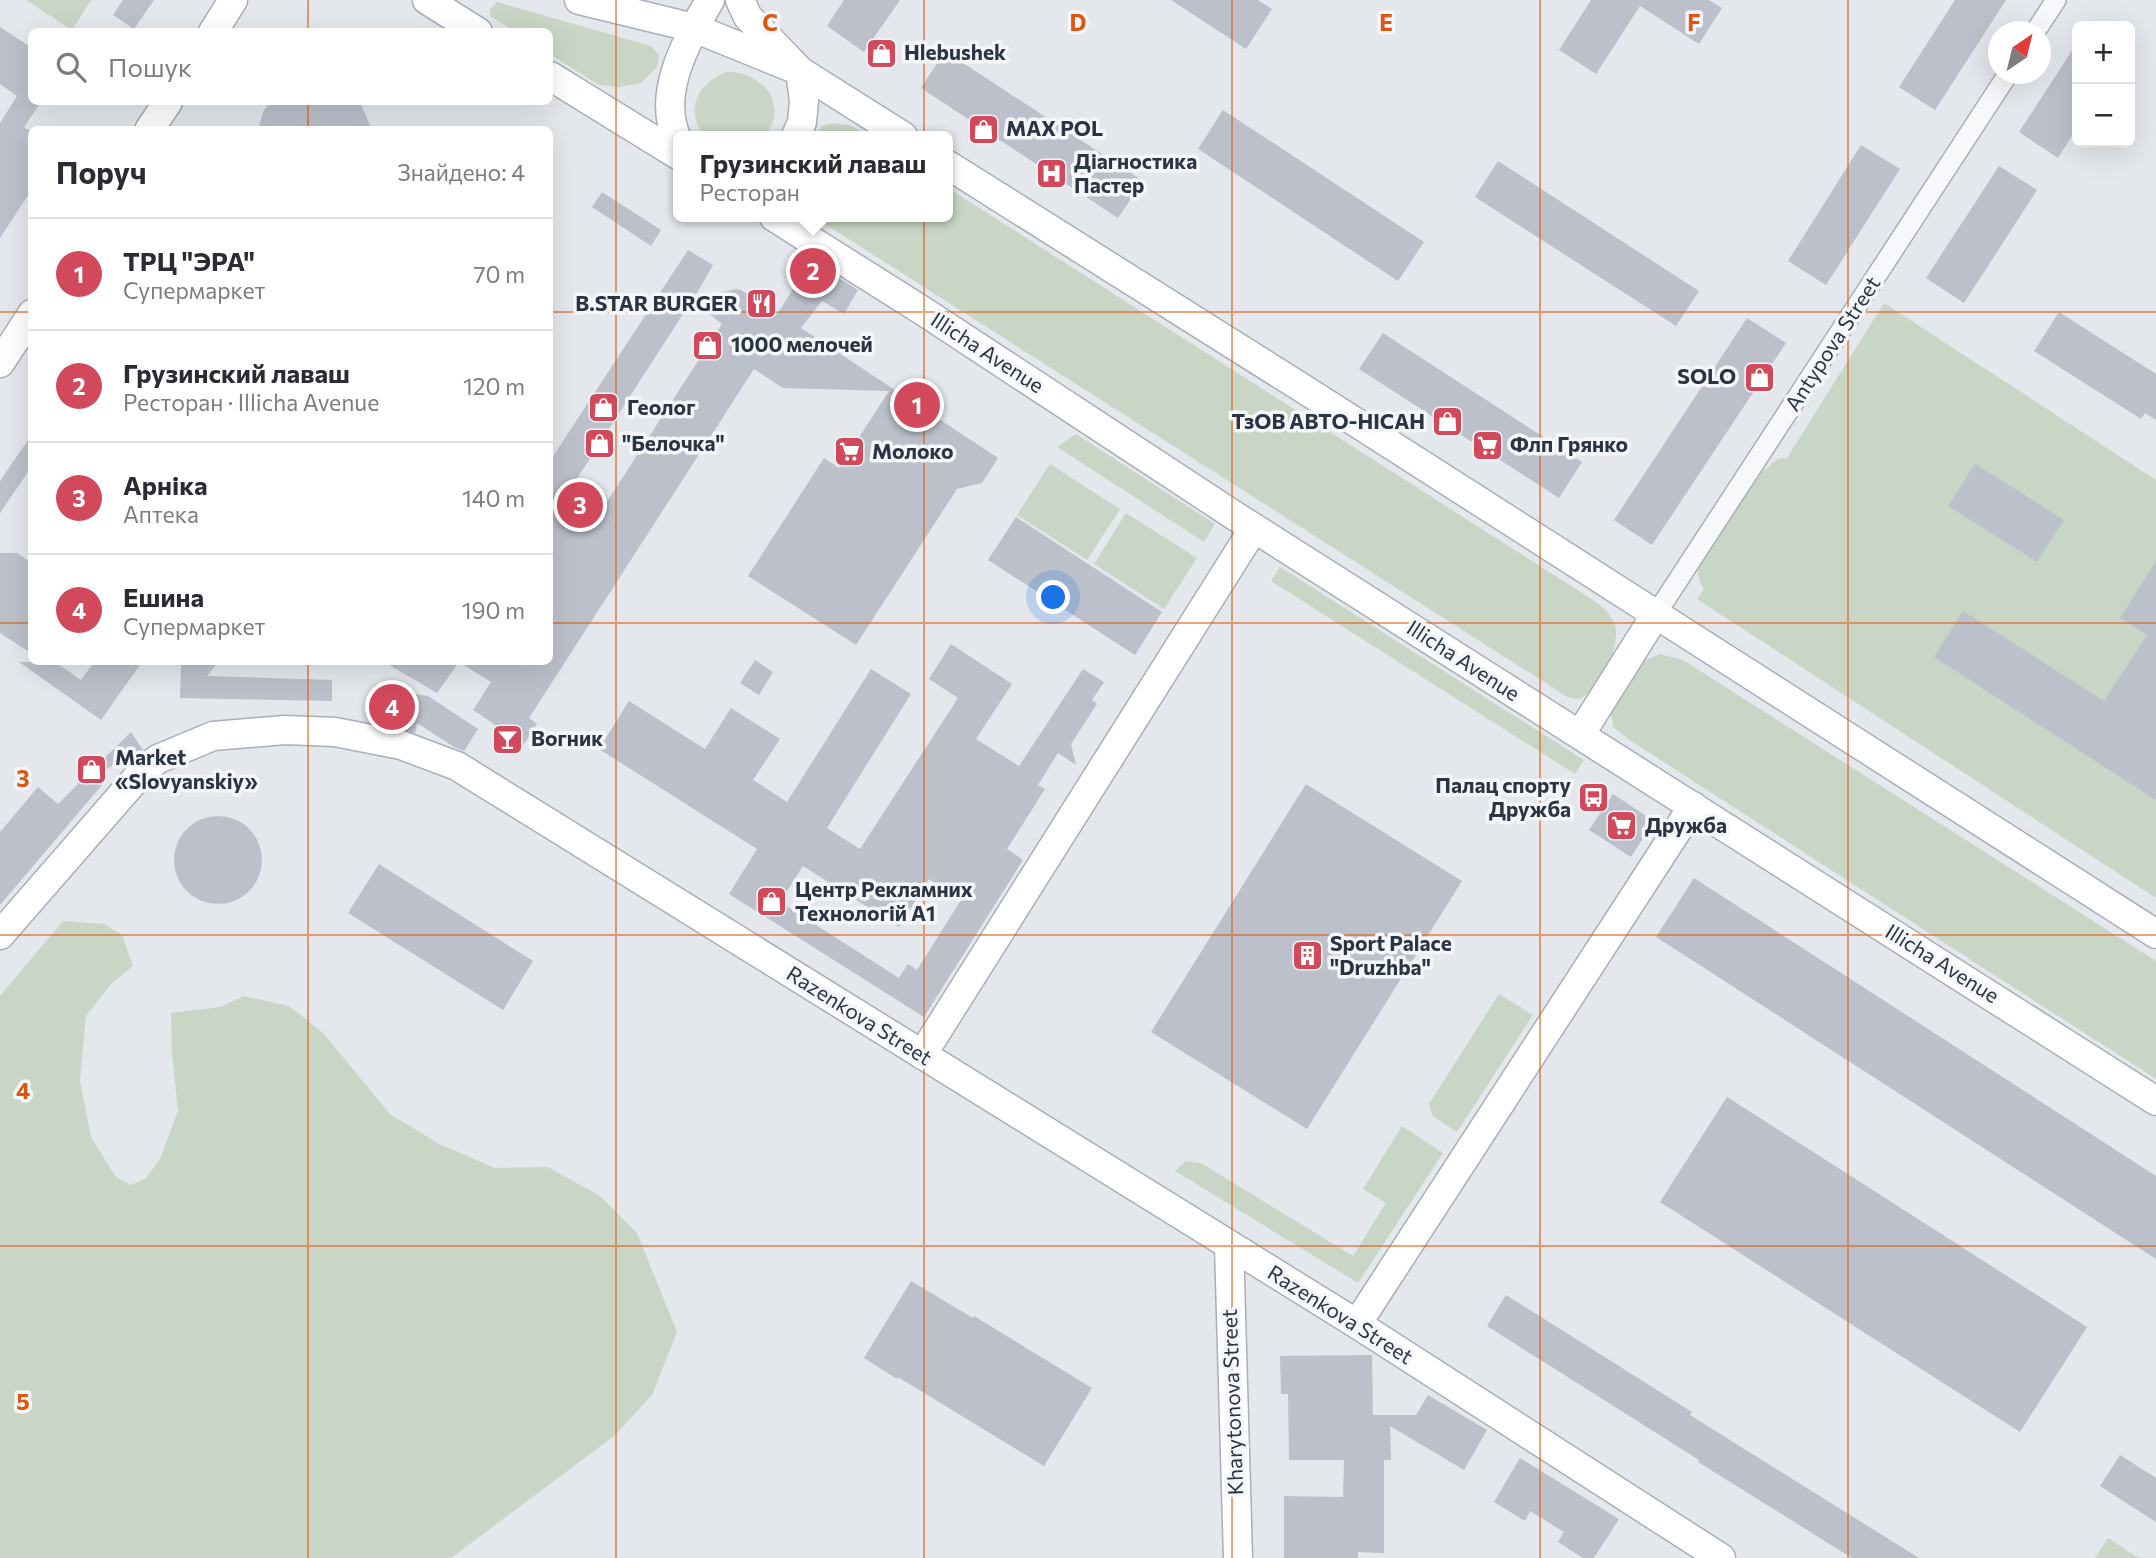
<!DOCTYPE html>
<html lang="uk">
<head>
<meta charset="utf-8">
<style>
  :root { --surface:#fff; --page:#f2f2f3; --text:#2b2b33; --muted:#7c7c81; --line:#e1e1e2; --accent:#d1495b }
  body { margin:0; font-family:Commissioner,sans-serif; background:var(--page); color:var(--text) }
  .controls { position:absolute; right:21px; top:21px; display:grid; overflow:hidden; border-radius:10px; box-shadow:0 7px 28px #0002 }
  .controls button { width:63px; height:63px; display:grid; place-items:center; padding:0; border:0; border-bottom:2px solid var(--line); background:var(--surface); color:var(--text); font:35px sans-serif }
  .compass { position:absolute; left:1988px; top:21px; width:63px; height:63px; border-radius:50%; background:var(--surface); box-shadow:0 7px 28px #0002; rotate:35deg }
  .you { position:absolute; left:1054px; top:598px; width:24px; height:24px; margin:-18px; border:5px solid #fff; border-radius:50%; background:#1a73e8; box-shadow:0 0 0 10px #1a73e833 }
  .badge { display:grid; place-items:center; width:46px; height:46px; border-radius:50%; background:var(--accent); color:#fff; font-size:23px; font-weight:700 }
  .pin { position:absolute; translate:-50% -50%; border:4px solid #fff; box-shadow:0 2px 7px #0006 }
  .popup { position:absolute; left:673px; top:131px; width:280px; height:91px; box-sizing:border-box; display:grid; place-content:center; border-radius:10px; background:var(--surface); filter:drop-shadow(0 2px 5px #0005); font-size:23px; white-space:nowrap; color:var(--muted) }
  .popup b { font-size:26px; color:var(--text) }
  .popup::after { content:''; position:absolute; left:50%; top:100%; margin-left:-14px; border:14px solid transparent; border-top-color:var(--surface) }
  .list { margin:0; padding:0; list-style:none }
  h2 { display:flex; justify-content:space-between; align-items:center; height:91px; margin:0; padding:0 28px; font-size:30px }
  h2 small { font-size:23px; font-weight:400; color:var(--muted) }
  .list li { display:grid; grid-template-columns:46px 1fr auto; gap:21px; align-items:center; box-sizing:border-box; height:112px; padding:0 28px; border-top:2px solid var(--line) }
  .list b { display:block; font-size:26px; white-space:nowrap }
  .list p { margin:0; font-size:23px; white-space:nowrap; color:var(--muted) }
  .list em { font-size:23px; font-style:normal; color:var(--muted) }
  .icon { flex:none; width:38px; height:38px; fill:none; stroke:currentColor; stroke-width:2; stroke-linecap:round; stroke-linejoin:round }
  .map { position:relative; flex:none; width:2156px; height:1558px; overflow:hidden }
  .search { position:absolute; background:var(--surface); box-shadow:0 7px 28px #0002; left:28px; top:28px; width:525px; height:77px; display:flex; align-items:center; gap:18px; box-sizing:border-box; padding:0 24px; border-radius:10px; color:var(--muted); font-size:26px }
  .panel { position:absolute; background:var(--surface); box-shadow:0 7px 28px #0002; left:28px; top:126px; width:525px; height:539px; border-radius:10px }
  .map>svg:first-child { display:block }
  .green { fill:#c9d6c5 }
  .building { fill:#bbc0ca; fill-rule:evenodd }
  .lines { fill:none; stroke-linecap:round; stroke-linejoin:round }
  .street-casing { stroke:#a9aeb7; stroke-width:22 }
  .secondary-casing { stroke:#a9aeb7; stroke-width:31 }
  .street { stroke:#f7f8fa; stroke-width:19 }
  .secondary { stroke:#fff; stroke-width:28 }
  .grid { fill:none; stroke:#df570f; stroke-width:2; stroke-opacity:0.55 }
  .labels { text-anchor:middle; stroke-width:7; stroke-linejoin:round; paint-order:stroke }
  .poi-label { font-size:21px; font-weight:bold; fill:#2b3445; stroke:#f4f6f9; text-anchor:start }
  .street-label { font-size:21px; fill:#2b3445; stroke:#f4f6f9 }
  .grid-label { font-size:23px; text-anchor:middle; font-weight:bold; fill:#df570f; stroke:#f4f6f9; stroke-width:7; stroke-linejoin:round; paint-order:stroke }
</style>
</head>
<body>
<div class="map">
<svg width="2156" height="1558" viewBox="0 0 2156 1558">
  <rect width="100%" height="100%" fill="#e4e7ec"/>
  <path class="green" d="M26 0H91L72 30Z
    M497 2 651 46 659 55 657 67 641 83 621 87 599 85 550 54V32L514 31 490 16V9Z
    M727 72C762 71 791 106 764 136H705C683 110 699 82 727 72Z
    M832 123 850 125 867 136H812L823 126Z
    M948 188 1593 600C1603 607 1611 614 1615 625 1621 646 1599 697 1577 699 1573 699 1569 697 1566 696L814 217H948Z
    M1884 303 2156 480V898L1697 599 1704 589C1695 575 1697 567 1703 552L1763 471 1778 459 1787 458Z
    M1076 434 1215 524 1204 542 1057 447Z
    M1050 464 1120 509 1087 560 1017 515Z
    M1126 513 1197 558 1164 609 1094 564Z
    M1280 567 1584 760 1575 774 1271 581Z
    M1660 654 1683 660 2156 961V1079L1631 741 1613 727 1611 710 1631 676 1644 661Z
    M63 921 104 924 122 935 133 966 111 984 86 1016 80 1081 91 1137 115 1176 131 1185 146 1178 160 1159 178 1111 172 1054 171 1013 220 1007 244 996 289 1006 323 1033 390 1114 439 1144 495 1168 548 1167 600 1196 637 1233 677 1332 652 1395 614 1436 451 1558H0V996Z
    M1499 994 1533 1015 1457 1132 1433 1116 1429 1104Z
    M1402 1126 1443 1153 1358 1283 1175 1171 1186 1161 1201 1163 1353 1256 1386 1203 1363 1189Z
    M2108 1538 2139 1558H2095Z"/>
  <path class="building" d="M123 0H154L134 29 113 15Z
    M844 0H900L864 52 827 26Z
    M1171 0H1258L1272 9 1246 49Z
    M1591 0H1709L1722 8 1699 44 1640 6 1596 74 1559 50Z
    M1955 0H2006L1935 110 1899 87Z
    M0 27 32 48V102H41L24 127 32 132V189L0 238V123L17 96 0 84Z
    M2077 43V128L2058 158 2019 132Z
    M945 51 1143 181 1118 218 921 88Z
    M270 102H360L372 130H258L263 112Z
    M1223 110 1424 242 1398 281 1198 149Z
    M1861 145 1900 169 1826 285 1788 261Z
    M1498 161 1699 291 1676 326 1475 197Z
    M1999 166 2037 190 1964 303 1926 278Z
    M602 192 661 230 651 246 592 207Z
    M688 250 713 265 694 298 737 289 741 290 778 313 811 260 858 290 844 314 822 301 801 328 998 458 982 483 957 489 856 645 748 576 824 458 839 468 889 391 783 388 754 369 529 718 537 724 524 744 473 710 491 682 459 662H550V461ZM692 300 722 324 588 531 578 498 569 491Z
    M2059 312 2156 374V420L2145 413 2141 419 2034 351Z
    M1747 318 1786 343 1652 545 1614 520Z
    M1383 333 1582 462 1559 498 1359 369Z
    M32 434V466L0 513V481Z
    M1975 464 2064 520 2037 562 1948 506Z
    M1016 517 1162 612 1135 655 988 560Z
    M0 553H17L32 563V654L0 633Z
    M2156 561V800L1934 657 1963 611 2104 701 2147 635 2120 618Z
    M951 644 1012 684 976 739 1019 766 1083 669 1104 682 1092 700 1097 704 1071 744 1076 765 1058 753 1038 785 1045 789 1007 849 1023 860 924 1017 729 894 757 849 599 749 629 701 705 749 731 708 780 739 753 780 787 802 871 669 911 694 827 828 860 849 958 698 929 679ZM803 866 899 927 929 879 961 900 917 970 908 964 899 978 780 902Z
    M755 660 773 672 759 695 740 683Z
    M19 662H55L81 680 94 662H142L101 720Z
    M181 662H218L207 676 332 680V701L180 698Z
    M384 662H459L437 693Z
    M376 689 428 696 478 729 464 751 454 747 417 723 415 733 375 723 377 713 373 712Z
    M131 732 143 750 138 754 89 777 87 775Z
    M81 781 102 785 0 905V832L38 787 58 804Z
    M1306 784 1462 881 1307 1129 1151 1032Z
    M1613 794 1654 821 1631 857 1589 830Z
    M174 860a44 44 0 1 1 88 0a44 44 0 1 1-88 0Z
    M379 864 533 961 503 1010 348 913Z
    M1694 878 2156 1176V1259L1656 937Z
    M1727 1097 2087 1327 2020 1432 1660 1202Z
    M911 1281 973 1318 974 1316 1092 1388 1044 1466 898 1377 897 1379 864 1358Z
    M1506 1295 1692 1412 1690 1415 1919 1558H1852L1698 1462 1699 1460 1487 1326Z
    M1372 1355 1373 1415H1416L1428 1395 1487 1430 1464 1470 1390 1426 1391 1460H1384V1553L1358 1552V1558H1284V1496L1343 1497 1344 1460H1289L1288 1394H1281L1280 1356Z
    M2120 1455 2156 1478V1522L2100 1486Z
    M1520 1458 1619 1519 1594 1558H1583L1558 1542 1564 1532 1530 1511 1525 1521 1494 1502Z"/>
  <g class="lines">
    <defs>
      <path id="street" d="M2035 32 2056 0
        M1656 614 2008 74"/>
      <path id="secondary" d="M427 0 478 32
        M579 0 694 28 800 71 903 136
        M740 0 748 17 800 71 804 101 802 122 796 136
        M213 32 233 0
        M550 76 678 155
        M149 130 168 102
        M678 141C655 94 687 41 710 0
        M948 165 1310 393 2156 934
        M774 217 923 311 1232 514 2156 1101
        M0 363 32 314
        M1580 735 1656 614
        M0 935 141 773 158 759 213 736 285 730 335 732 401 745 457 766 1357 1324 1721 1558
        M922 1055 1254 528
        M1229 1245 1238 1558
        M1357 1324 1693 806"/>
    </defs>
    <use href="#street" class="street-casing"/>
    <use href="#secondary" class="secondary-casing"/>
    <use href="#street" class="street"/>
    <use href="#secondary" class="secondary"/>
  </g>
  <path class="grid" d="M308 0V32M616 0V1558M924 0V1558M1232 0V1558M1540 0V1558M1848 0V1558M308 102V130M0 312H32M550 312H2156M0 623H32M550 623H2156M308 662V1558M0 935H2156M0 1246H2156"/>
  <defs>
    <symbol id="shop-square" viewBox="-11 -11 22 22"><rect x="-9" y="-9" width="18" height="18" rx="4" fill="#d1495b" stroke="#f4f6f9"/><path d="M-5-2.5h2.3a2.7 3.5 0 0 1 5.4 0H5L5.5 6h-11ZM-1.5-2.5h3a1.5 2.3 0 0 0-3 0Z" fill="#fff"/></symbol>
    <symbol id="hospital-square" viewBox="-11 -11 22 22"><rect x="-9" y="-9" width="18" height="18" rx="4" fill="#d1495b" stroke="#f4f6f9"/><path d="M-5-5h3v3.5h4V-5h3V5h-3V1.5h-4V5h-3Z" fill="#fff"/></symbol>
    <symbol id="restaurant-square" viewBox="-11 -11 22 22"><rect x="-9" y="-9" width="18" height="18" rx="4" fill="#d1495b" stroke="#f4f6f9"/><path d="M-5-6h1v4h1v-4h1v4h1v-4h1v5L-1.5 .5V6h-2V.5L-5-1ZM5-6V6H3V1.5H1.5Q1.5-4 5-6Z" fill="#fff"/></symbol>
    <symbol id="supermarket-square" viewBox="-11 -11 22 22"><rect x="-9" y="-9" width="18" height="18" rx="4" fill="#d1495b" stroke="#f4f6f9"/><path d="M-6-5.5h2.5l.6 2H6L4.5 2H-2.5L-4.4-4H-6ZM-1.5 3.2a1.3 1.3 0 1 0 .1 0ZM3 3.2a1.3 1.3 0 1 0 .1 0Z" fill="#fff"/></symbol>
    <symbol id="bar-square" viewBox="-11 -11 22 22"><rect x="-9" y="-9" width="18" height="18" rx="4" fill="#d1495b" stroke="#f4f6f9"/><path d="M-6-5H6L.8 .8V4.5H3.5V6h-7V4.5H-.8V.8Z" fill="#fff"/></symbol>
    <symbol id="bus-square" viewBox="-11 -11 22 22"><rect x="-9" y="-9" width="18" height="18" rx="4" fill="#d1495b" stroke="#f4f6f9"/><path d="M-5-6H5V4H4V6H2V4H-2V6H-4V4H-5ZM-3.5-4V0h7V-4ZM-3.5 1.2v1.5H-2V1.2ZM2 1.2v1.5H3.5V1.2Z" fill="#fff"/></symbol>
    <symbol id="building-square" viewBox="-11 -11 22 22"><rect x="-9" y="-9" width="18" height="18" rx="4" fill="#d1495b" stroke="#f4f6f9"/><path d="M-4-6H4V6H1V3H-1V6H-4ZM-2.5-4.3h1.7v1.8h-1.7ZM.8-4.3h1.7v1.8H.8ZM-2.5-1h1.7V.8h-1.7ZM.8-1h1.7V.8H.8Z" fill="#fff"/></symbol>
  </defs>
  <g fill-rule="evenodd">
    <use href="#shop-square" x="864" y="36" width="35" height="35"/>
    <use href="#shop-square" x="966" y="112" width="35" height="35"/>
    <use href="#hospital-square" x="1034" y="156" width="35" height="35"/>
    <use href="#restaurant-square" x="744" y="286" width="35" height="35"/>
    <use href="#shop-square" x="690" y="328" width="35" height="35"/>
    <use href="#shop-square" x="1742" y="360" width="35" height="35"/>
    <use href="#shop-square" x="586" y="390" width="35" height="35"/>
    <use href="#shop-square" x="1430" y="404" width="35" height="35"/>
    <use href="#shop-square" x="582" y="426" width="35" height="35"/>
    <use href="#supermarket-square" x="1470" y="428" width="35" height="35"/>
    <use href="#supermarket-square" x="832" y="434" width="35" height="35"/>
    <use href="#bar-square" x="490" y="722" width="35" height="35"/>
    <use href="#shop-square" x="74" y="752" width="35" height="35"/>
    <use href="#bus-square" x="1576" y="780" width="35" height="35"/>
    <use href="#supermarket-square" x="1604" y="808" width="35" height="35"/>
    <use href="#shop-square" x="754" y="884" width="35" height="35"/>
    <use href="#building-square" x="1290" y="938" width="35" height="35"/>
  </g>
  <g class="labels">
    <g class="poi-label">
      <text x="904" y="60">Hlebushek</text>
      <text x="1006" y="136">MAX POL</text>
      <text x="1074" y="169">Діагностика<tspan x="1074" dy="24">Пастер</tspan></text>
      <text x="738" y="311" text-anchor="end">B.STAR BURGER</text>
      <text x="731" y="352">1000 мелочей</text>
      <text x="1736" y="384" text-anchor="end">SOLO</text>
      <text x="627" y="415">Геолог</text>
      <text x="1425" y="429" text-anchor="end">ТзОВ АВТО-НІСАН</text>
      <text x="622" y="451">"Белочка"</text>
      <text x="1510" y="452">Флп Грянко</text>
      <text x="872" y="459">Молоко</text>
      <text x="531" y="746">Вогник</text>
      <text x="115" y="765">Market<tspan x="115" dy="24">«Slovyanskiy»</tspan></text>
      <text x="1571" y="793" text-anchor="end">Палац спорту<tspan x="1571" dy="24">Дружба</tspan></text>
      <text x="1645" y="833">Дружба</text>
      <text x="795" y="897">Центр Рекламних<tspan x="795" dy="24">Технологій А1</tspan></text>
      <text x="1330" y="951">Sport Palace<tspan x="1330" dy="24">"Druzhba"</tspan></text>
    </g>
    <g class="street-label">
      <text transform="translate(1833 344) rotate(-57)" y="7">Antypova Street</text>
      <text transform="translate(987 353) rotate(33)" y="7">Illicha Avenue</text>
      <text transform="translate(1463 661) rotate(33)" y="7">Illicha Avenue</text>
      <text transform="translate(1942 964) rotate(32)" y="7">Illicha Avenue</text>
      <text transform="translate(859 1016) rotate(32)" y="7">Razenkova Street</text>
      <text transform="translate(1340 1315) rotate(32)" y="7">Razenkova Street</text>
      <text transform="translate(1233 1402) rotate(-92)" y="7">Kharytonova Street</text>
    </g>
  </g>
  <g class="grid-label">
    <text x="770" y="31">C</text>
    <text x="1078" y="31">D</text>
    <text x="1386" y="31">E</text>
    <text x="1694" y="31">F</text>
    <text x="23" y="787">3</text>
    <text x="23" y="1099">4</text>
    <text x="23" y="1410">5</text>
  </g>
</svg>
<div class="controls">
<button>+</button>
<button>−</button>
</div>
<svg class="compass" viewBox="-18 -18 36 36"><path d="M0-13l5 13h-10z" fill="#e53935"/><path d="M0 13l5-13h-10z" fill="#7c7c81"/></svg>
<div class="you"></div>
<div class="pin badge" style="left:917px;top:405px">1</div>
<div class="pin badge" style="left:813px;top:271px">2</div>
<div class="popup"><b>Грузинский лаваш</b>Ресторан</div>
<div class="pin badge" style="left:580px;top:505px">3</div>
<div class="pin badge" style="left:392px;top:707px">4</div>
<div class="search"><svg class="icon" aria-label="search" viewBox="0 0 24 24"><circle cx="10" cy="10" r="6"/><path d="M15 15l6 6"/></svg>Пошук</div>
<section class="panel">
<h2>Поруч<small>Знайдено: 4</small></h2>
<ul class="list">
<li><span class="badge">1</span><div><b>ТРЦ &quot;ЭРА&quot;</b><p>Супермаркет</p></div><em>70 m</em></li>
<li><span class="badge">2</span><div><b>Грузинский лаваш</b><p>Ресторан · Illicha Avenue</p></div><em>120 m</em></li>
<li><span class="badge">3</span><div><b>Арніка</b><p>Аптека</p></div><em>140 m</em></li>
<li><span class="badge">4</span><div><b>Ешина</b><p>Супермаркет</p></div><em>190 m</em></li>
</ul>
</section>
</div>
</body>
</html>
